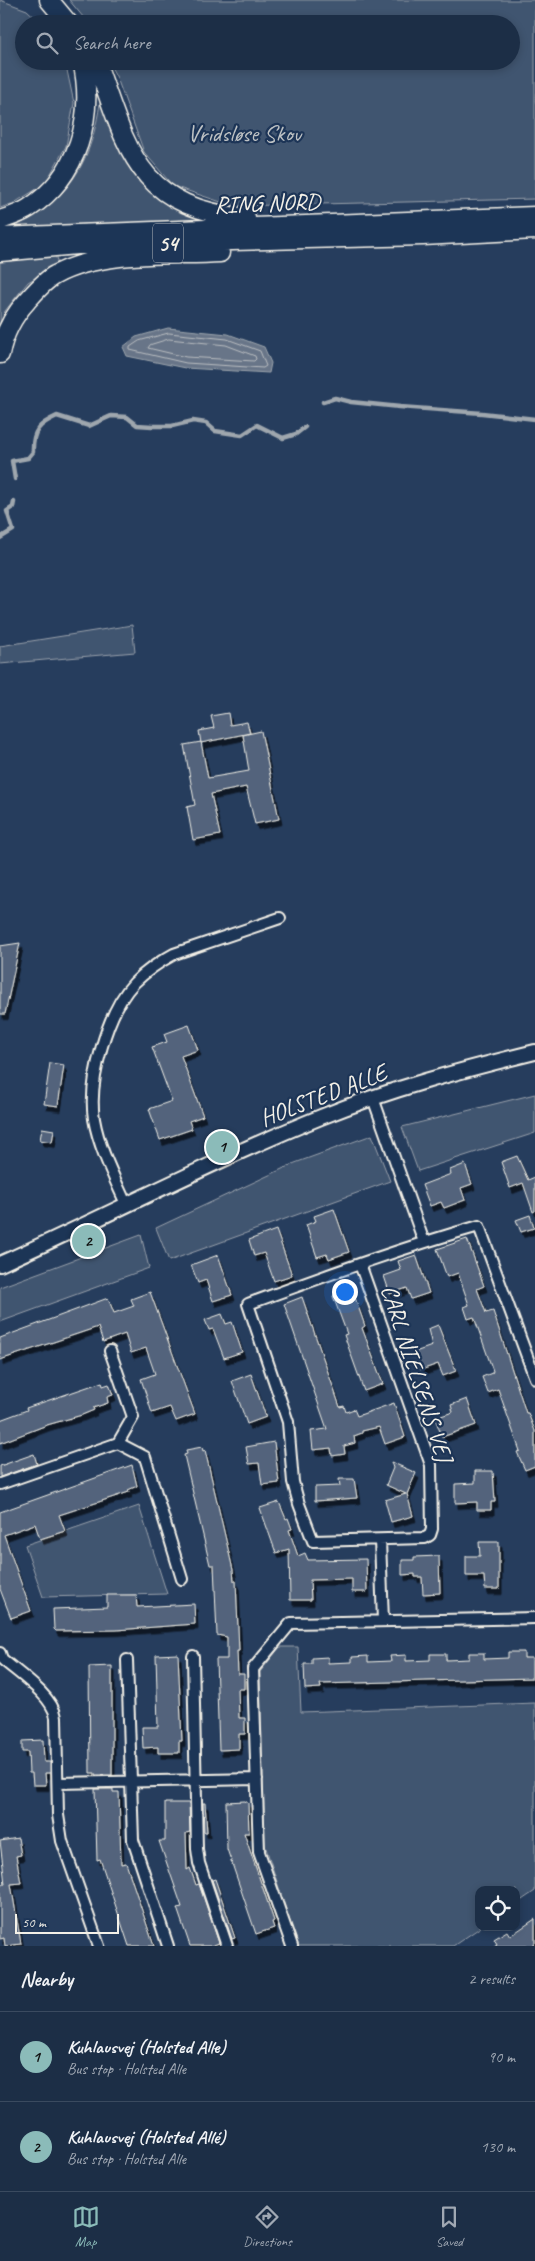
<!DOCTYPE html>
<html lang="en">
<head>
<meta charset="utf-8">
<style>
  :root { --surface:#1c2e46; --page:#293a51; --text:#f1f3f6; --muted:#a0a8b3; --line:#3a4a5f; --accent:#8bbbb9 }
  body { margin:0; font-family:Caveat,sans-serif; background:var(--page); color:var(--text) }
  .controls { position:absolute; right:15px; bottom:15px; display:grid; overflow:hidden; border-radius:10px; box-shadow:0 2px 8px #0003 }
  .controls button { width:45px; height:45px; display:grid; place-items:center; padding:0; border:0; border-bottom:1px solid var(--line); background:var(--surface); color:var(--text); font:25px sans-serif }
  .scale { position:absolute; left:15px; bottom:12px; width:104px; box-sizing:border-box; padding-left:5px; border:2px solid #f4f1e8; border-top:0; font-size:14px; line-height:18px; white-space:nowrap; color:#f4f1e8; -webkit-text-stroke:4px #1d3557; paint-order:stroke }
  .you { position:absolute; left:344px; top:1291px; width:18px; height:18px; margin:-12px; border:4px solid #fff; border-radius:50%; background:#1a73e8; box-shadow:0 0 0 8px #1a73e833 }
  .badge { display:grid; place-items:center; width:32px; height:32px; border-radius:50%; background:var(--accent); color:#111; font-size:16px; font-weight:700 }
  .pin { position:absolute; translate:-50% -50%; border:2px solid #fff; box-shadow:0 1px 5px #0006 }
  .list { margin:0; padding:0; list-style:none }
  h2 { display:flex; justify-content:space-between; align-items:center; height:65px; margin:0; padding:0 20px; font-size:21px }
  h2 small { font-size:16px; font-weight:400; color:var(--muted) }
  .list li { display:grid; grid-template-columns:32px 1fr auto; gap:15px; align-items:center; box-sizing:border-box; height:90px; padding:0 20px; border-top:1px solid var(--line) }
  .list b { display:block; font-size:19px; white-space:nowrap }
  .list p { margin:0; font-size:16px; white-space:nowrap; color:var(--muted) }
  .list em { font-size:16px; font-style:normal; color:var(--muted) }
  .icon { flex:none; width:28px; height:28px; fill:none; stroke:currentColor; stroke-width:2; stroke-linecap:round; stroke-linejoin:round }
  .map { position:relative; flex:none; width:535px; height:1946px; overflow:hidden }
  .search { position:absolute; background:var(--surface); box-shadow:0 2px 8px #0003; left:15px; right:15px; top:15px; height:55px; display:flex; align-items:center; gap:12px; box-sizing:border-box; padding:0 18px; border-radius:28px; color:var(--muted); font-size:19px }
  .sheet { height:245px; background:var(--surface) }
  nav { display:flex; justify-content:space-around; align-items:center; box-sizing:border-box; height:70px; border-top:1px solid var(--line); background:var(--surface); font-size:14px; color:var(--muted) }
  nav a { display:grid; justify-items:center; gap:2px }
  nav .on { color:var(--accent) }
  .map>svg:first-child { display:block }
  .green { fill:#40546f; stroke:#9aa2ac }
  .water { fill:#677588; stroke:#9fa7ae }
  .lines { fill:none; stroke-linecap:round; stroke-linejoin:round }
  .shore { stroke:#bcbfc2; stroke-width:1 }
  .stream { stroke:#9fa7ae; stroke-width:4.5 }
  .building { fill:#52647b; stroke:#f4f1e8; filter:url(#shadow) }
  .minor-casing { stroke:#f4f1e8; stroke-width:14 }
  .tertiary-casing { stroke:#f4f1e8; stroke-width:18 }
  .trunk-casing { stroke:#f4f1e8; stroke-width:21 }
  .minor { stroke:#1d3557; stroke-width:10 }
  .tertiary { stroke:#1d3557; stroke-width:14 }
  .trunk { stroke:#1d3557; stroke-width:18 }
  .labels { text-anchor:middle; stroke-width:4.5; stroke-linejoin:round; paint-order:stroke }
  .shield { fill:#1d3557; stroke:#b4b9bc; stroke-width:1 }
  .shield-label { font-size:22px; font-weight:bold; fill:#f4f1e8 }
  .park-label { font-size:24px; fill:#bec2c4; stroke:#1d3557 }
  .street-label { font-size:24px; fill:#f4f1e8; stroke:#1d3557 }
</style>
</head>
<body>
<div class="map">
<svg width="535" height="1946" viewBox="0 0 535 1946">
  <defs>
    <filter id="shadow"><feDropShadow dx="3" dy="5.5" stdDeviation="0" flood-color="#0009"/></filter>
  </defs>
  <rect width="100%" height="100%" fill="#263d5d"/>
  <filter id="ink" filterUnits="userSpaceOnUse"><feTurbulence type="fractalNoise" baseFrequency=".02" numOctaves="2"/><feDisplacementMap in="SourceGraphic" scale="10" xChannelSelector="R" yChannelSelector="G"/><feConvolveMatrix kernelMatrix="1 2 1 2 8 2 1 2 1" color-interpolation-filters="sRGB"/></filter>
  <g filter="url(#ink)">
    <path class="green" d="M0 0 27 10 42 24H24V61H65L74 103 66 146 45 184 14 203 0 208Z
      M69 0H535V199L233 206 173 186 144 152 117 78 108 61H511V24H89Z
      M101 97 149 186 205 224 11 230C26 220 44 211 56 199 86 170 95 137 101 97Z
      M55 254 58 265 28 282 5 311 0 334V256Z
      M132 625 135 652 0 664V646Z
      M535 1094V1133L418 1171 402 1127Z
      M372 1135 390 1181 169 1261 156 1228 295 1163Z
      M141 1235 149 1268 0 1322V1287Z
      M139 1506 167 1594 43 1597 25 1545Z
      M280 1647H298L301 1712 535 1703V1891L516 1904V1890H479V1927H481L453 1946H298L265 1845 260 1672Z"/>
    <path class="water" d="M168 328 228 334 264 347 271 363 269 373 185 368 127 356 123 347 136 337Z"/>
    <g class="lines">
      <path class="shore" d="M169 333 227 339 260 351 266 366 263 368 186 363 130 350V347L139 341Z
        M169 339 226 345 255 356 256 359 254 361 186 357 148 348 150 345Z"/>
      <path class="stream" d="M323 402 335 398 351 402 400 407 482 413 535 419
        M15 479 12 461 28 458 33 452C32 431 39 424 57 416L89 426 111 416 127 417 137 425 152 426H172L193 421 206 423 215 431 242 435 257 425 283 438 296 434 305 427
        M0 538 13 530 7 511 13 507 14 502"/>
    </g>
    <path class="building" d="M228 713 230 725 247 722 250 733 201 743 199 731 214 728 211 716Z
      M261 731 279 819 255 824 246 787 211 794 220 835 193 840 187 807 195 805 184 745 201 742 208 778 249 771 243 735Z
      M20 943 5 1014H0V946Z
      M189 1025 198 1050 181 1056 203 1116 189 1121 192 1129 160 1140 149 1109 172 1101 152 1047 167 1042 164 1034Z
      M50 1063 64 1065 58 1106 44 1104Z
      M42 1128 54 1130 52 1142 40 1140Z
      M517 1156 528 1180 535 1177V1211L533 1212 523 1183 510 1188 501 1162Z
      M465 1164 472 1184 461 1188 465 1200 444 1208 441 1202 430 1206 422 1185 451 1174 450 1170Z
      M334 1209 349 1252 329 1259 327 1254 317 1257 306 1225 316 1221 314 1216Z
      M530 1215 534 1228 521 1232 516 1220Z
      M276 1230 292 1275 274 1281 264 1253 254 1256 249 1240Z
      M467 1239 484 1286 477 1289 486 1313 493 1311 526 1413H528L535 1431V1466L525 1470 517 1452 520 1451 498 1389 488 1393 482 1377 492 1373 493 1371 474 1317 468 1319 464 1307 469 1305 458 1273 447 1277 437 1249Z
      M218 1255 232 1295 213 1301 206 1280 198 1283 191 1265Z
      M416 1255 429 1293 411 1299 407 1288 390 1294 384 1276 401 1270 398 1261Z
      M352 1289 365 1326 362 1328 383 1384 364 1391 344 1335 347 1334 333 1296Z
      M150 1292 195 1414 176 1421 170 1407 152 1413 141 1379 155 1374 146 1348 131 1353 125 1334 103 1342 98 1327 0 1360V1338L108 1298 114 1313 134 1306 131 1299Z
      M302 1297 340 1407 344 1406 346 1412 354 1409 357 1416 394 1403 405 1437 385 1444 379 1427 362 1431V1433L354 1436 355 1443 344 1446 345 1454 332 1456 331 1448 313 1450 311 1431 327 1429 284 1304Z
      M222 1314 226 1324 232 1322 242 1352 224 1358 213 1329 209 1330 205 1320Z
      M438 1325 456 1371 443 1376 438 1364 421 1370 415 1352 432 1346 428 1329Z
      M251 1374 266 1417 247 1424 232 1381Z
      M102 1382 103 1386 109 1384 113 1395 107 1397 108 1403 93 1408 94 1410 82 1415 47 1425 0 1443V1420L27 1410 26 1408Z
      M467 1399 476 1425 442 1437 435 1418 453 1412 451 1405Z
      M274 1442 279 1483 262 1485 259 1463 249 1464 246 1447Z
      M202 1447 203 1451 205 1450 233 1570 234 1581H236L239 1651H237L238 1674H244V1689H238L239 1718H245V1734H239V1749L219 1750 216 1659H227V1637L217 1635 214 1565H210L184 1455 187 1454 186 1450Z
      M34 1454 37 1464 0 1477V1466Z
      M391 1462 416 1473 407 1494 413 1516 391 1522 385 1500 406 1494 386 1485 393 1468Z
      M132 1465 137 1486 128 1490 129 1492 59 1515 65 1531 40 1539 35 1524 4 1535 31 1611 11 1618 0 1589V1512Z
      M475 1471H493L495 1502H491V1510H477V1502L455 1503V1484L475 1483Z
      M339 1479H354L357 1498 315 1501V1487L340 1486Z
      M279 1502 286 1519 288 1518 292 1529 289 1530 298 1556 305 1553 308 1560 366 1559 367 1592H352V1579L310 1580 311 1600H290L289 1549 276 1553 260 1508Z
      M479 1542H499V1589H485L484 1576H466V1556H480Z
      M439 1556 440 1593 423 1594 422 1577H415V1574L402 1575V1560H414V1557Z
      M107 1595H136L137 1607 194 1604 195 1624 116 1630 56 1631 54 1629 53 1609 107 1607Z
      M508 1652H524V1658H532V1678L320 1684 321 1688 305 1689 304 1664H312V1658L328 1657V1663L352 1662V1657L368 1656V1662L391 1661 390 1656 406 1655V1661L430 1660V1654H446V1660L469 1659V1653H484V1659L508 1658Z
      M178 1654 182 1741H179V1753H158V1747L143 1748 142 1727H158L156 1655Z
      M112 1666V1775H95V1773H90L89 1667Z
      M43 1740 44 1762H50V1773H45L46 1785H33L32 1773H29L28 1752H22V1741Z
      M95 1789H113V1792H119L121 1864 126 1863 154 1946H129L100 1859 97 1860Z
      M245 1801 248 1803 249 1833H244L274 1921 272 1922 274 1928 256 1934 227 1849 226 1802Z
      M165 1803H189L190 1832 186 1833 187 1870 190 1868 196 1885 199 1884 219 1943 211 1946H190L177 1908 182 1907 159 1841H165Z
      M203 1803H205L207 1832H204Z
      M18 1838 21 1855 16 1856 21 1883 11 1884 21 1944 5 1946 4 1938 0 1939V1885L5 1884 0 1841Z
      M215 1879 235 1938 232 1939 212 1880Z
      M535 1919V1943L531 1946H494L497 1944 494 1939 507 1931 510 1936Z"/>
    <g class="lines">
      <defs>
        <path id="minor" d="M373 1098 424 1242
          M126 1204C114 1177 99 1148 94 1119 88 1081 107 1011 134 983 146 971 159 962 174 954L280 918
          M360 1264 431 1465 432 1529 430 1535 425 1538 313 1541 299 1504 293 1482 288 1422 248 1304C325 1276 401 1248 479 1226L535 1378
          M110 1351 133 1417 118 1443
          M0 1484 118 1443 145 1457 182 1579
          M380 1540 383 1621
          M0 1653 2 1659C19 1674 52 1695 56 1717L58 1815 62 1841 99 1946
          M193 1656 197 1849 199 1863 227 1946
          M127 1660 133 1840 168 1946
          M58 1783 257 1779
          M292 1946 259 1852 253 1669 291 1623 535 1618"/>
        <path id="tertiary" d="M0 1264C107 1216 212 1161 321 1117 390 1089 462 1070 535 1052"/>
        <path id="trunk" d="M49 0 69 24
          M96 61C128 151 137 207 246 218
          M0 220C9 217 20 214 29 208 78 176 95 117 82 61
          M0 237 535 216
          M0 252 77 245 423 236 535 230
          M0 354C4 333 13 316 27 301 35 292 45 280 55 275 101 250 169 256 220 253"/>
      </defs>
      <use href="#minor" class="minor-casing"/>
      <use href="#tertiary" class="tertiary-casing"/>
      <use href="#trunk" class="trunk-casing"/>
      <use href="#minor" class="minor"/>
      <use href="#tertiary" class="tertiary"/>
      <use href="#trunk" class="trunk"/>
    </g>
  </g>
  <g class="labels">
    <rect class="shield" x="153" y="223.5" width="30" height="39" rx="4"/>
    <g class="shield-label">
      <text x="168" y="251">54</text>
    </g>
    <g class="park-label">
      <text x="244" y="141">Vridsløse Skov</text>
    </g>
    <g class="street-label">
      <text transform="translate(267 203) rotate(-2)" y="8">RING NORD</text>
      <text transform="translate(323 1095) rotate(-21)" y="8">HOLSTED ALLE</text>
      <text transform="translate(417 1373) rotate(72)" y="8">CARL NIELSENS VEJ</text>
    </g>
  </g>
</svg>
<div class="controls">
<button><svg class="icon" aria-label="locate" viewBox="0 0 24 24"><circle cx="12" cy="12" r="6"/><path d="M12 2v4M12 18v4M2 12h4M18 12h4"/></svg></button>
</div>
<div class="scale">50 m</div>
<div class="you"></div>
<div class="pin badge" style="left:222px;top:1147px">1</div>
<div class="pin badge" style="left:88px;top:1241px">2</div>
<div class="search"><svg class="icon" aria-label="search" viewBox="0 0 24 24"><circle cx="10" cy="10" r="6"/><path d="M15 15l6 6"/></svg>Search here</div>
</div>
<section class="sheet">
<h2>Nearby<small>2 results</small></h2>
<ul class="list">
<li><span class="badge">1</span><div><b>Kuhlausvej (Holsted Alle)</b><p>Bus stop · Holsted Alle</p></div><em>90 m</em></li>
<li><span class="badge">2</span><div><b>Kuhlausvej (Holsted Allé)</b><p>Bus stop · Holsted Alle</p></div><em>130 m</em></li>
</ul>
</section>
<nav>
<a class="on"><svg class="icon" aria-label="map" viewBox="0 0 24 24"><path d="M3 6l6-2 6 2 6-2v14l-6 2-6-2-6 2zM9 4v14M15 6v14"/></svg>Map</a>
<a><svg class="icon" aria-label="directions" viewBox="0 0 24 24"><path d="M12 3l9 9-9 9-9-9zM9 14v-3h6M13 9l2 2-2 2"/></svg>Directions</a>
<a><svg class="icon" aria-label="saved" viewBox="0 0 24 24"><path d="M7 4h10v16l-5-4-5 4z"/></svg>Saved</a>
</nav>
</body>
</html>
